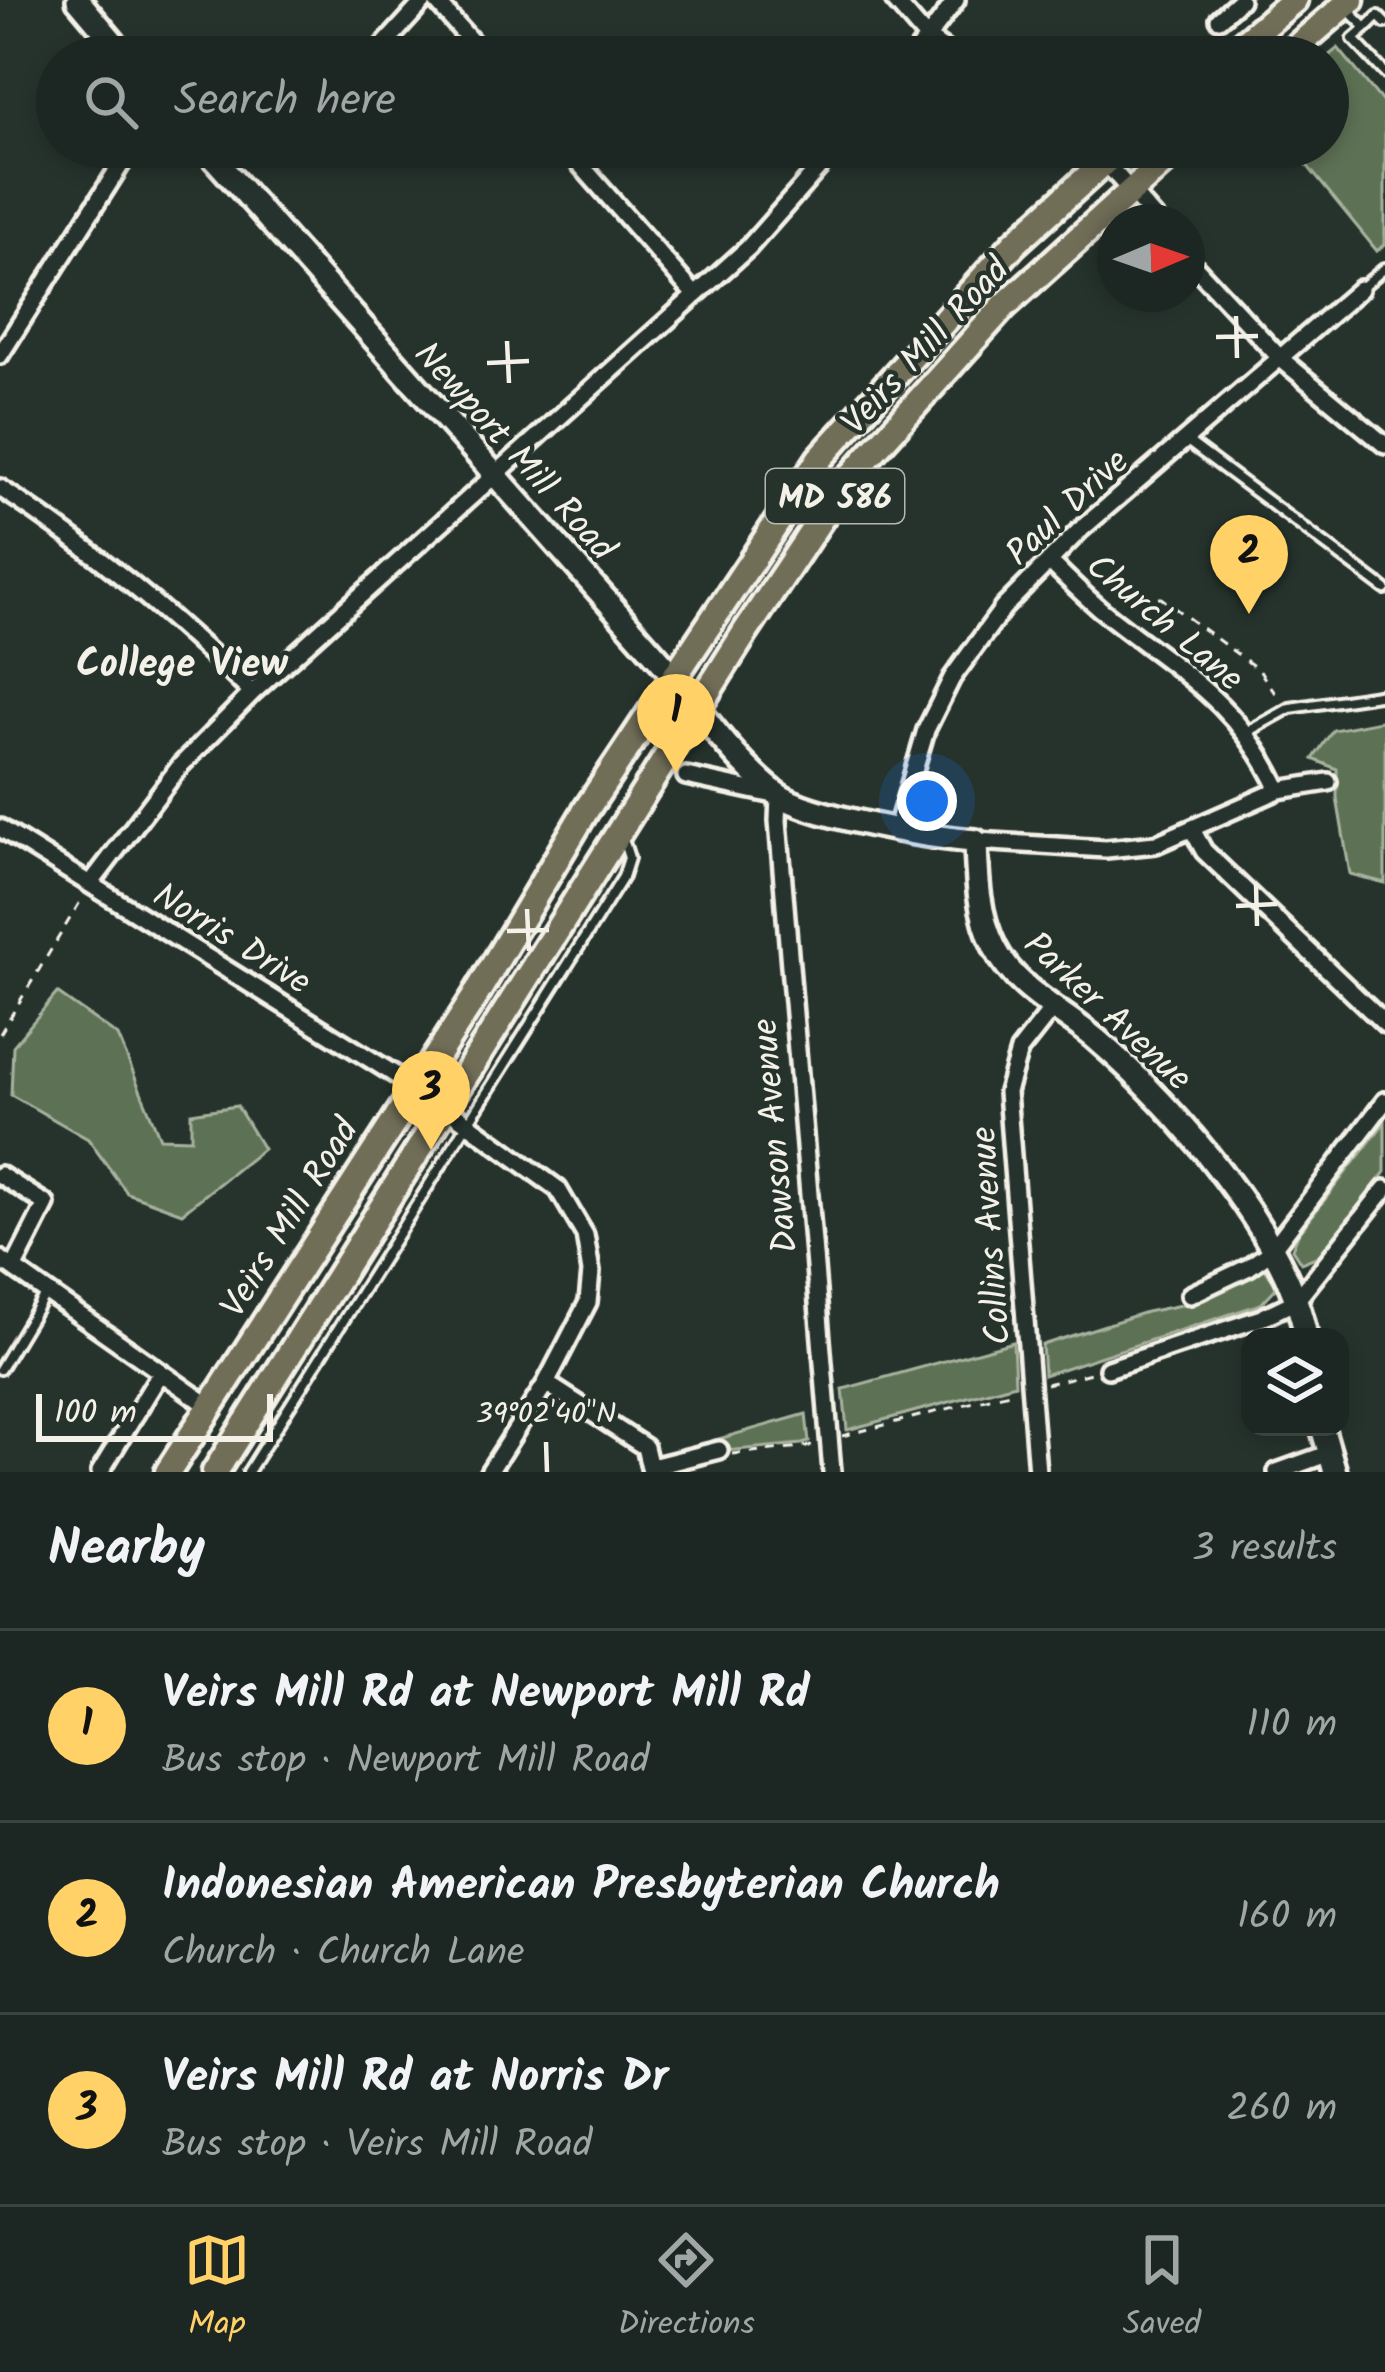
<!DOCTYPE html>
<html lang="en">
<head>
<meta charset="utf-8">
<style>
  :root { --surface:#1c2622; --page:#252e2a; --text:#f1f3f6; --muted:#a0a5a5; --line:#3a4340; --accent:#ffd166 }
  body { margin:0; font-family:Kalam,sans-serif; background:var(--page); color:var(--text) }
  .controls { position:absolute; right:36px; bottom:36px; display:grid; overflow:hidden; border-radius:24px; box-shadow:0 6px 18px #0003 }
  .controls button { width:108px; height:108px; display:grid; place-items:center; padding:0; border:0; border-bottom:3px solid var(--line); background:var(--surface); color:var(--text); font:60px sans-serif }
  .compass { position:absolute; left:1097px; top:204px; width:108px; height:108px; border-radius:50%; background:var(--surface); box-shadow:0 6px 18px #0003; rotate:88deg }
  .scale { position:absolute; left:36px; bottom:30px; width:237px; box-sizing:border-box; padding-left:12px; border:6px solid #f4f1e8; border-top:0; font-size:33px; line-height:42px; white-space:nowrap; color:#f4f1e8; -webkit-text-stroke:9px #26332d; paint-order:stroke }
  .you { position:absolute; left:927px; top:801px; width:42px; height:42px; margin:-30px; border:9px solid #fff; border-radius:50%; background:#1a73e8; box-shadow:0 0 0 18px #1a73e833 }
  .badge { display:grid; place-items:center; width:78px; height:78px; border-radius:50%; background:var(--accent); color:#111; font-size:39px; font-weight:700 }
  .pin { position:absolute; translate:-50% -99px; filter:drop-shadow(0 3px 6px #0008) }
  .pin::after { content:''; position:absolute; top:63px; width:42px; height:36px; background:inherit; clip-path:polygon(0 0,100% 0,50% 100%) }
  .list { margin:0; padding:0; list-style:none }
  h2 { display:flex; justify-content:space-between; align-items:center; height:156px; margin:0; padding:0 48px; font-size:51px }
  h2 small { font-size:39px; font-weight:400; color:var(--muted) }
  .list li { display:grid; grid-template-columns:78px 1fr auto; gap:36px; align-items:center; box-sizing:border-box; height:192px; padding:0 48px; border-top:3px solid var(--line) }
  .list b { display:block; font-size:45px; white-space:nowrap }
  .list p { margin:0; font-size:39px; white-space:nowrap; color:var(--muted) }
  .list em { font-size:39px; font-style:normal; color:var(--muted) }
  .icon { flex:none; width:66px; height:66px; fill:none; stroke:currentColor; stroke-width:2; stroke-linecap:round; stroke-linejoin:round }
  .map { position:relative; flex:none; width:1385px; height:1472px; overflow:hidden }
  .search { position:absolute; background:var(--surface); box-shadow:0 6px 18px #0003; left:36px; right:36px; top:36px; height:132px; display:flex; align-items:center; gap:30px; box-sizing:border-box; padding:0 42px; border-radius:66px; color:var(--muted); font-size:45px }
  .sheet { height:732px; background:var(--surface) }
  nav { display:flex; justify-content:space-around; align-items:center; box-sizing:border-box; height:168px; border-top:3px solid var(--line); background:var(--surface); font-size:33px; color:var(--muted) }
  nav a { display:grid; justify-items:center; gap:6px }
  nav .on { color:var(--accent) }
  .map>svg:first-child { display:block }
  .green { fill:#5d7255; stroke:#a8b29e; stroke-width:3 }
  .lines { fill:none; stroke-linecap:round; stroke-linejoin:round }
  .lane-casing { stroke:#f4f1e8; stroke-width:16 }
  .street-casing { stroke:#f4f1e8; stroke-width:24 }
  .secondary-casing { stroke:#f4f1e8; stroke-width:30 }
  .primary-casing { stroke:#f4f1e8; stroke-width:33 }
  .path { stroke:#f4f1e8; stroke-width:3; stroke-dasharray:9 9; stroke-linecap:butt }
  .lane { stroke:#26332d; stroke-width:8 }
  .street { stroke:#26332d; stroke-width:15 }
  .secondary { stroke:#26332d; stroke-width:21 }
  .primary { stroke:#716e59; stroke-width:24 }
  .ticks { fill:none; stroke:#f4f1e8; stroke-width:4.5 }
  .labels { text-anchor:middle; stroke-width:9; stroke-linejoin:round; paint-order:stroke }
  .shield { fill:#26332d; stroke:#b6b8b0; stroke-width:3 }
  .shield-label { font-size:33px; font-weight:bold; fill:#f4f1e8 }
  .street-label { font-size:36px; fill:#f4f1e8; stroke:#26332d }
  .neighbourhood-label { font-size:39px; font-weight:bold; fill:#f4f1e8; stroke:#26332d }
  .ticks-label { font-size:30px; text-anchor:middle; fill:#f4f1e8; stroke:#26332d; stroke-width:9; stroke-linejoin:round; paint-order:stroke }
</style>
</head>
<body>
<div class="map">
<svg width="1385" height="1472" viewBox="0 0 1385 1472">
  <rect width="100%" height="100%" fill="#26332d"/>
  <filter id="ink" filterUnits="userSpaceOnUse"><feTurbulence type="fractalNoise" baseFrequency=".00833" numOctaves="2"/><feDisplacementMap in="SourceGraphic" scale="24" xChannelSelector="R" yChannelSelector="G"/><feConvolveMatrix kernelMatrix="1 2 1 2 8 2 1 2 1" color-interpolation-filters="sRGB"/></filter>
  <g filter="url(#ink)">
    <path class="green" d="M1338 48 1385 105V244L1377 251 1292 147H1328L1327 57Z
      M1385 720V883L1350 874 1337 798V769L1313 759 1333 730Z
      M57 993 118 1036 160 1138 191 1139V1113L237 1106 263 1149 182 1213 127 1193 88 1139 11 1095 13 1046Z
      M1385 1122V1172L1321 1255 1301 1263 1292 1249 1298 1234Z
      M1265 1269 1277 1287 1261 1304 1044 1375 1042 1345 1146 1312 1186 1304Z
      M1013 1342 1015 1384 847 1430 843 1389Z
      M806 1414 809 1442 802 1444 725 1451 715 1440Z"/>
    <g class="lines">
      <defs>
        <path id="lane" d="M1349 11 1366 28 1353 39 1385 73
          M1366 28 1378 16 1385 23
          M1360 289 1385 268
          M1186 440 1385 589
          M1247 732 1290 708 1385 694
          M0 1369 47 1291
          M248 1472 623 877 629 858 623 839"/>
        <path id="street" d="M435 0 485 57
          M894 0 926 37 955 57
          M1219 19 1240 0
          M373 57 425 0
          M913 57 956 0
          M565 147 695 295
          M1092 147 1158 222
          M1187 258 1281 359 1385 445
          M0 355 132 147
          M0 488C95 550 171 614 252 693
          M1049 561C1067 578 1084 596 1104 612 1178 671 1237 700 1279 790
          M686 776 779 796 778 821 832 1472
          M0 828 434 1099 558 1189 585 1235 591 1272 588 1302 546 1383 489 1472
          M897 828 926 730 952 678 1003 608 1079 531 1360 289
          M1193 831 1204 851 1385 1024
          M976 841 1106 849 1156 844 1279 790 1328 782
          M91 883 180 766 252 693 748 248 837 147
          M0 1175 46 1204 14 1267
          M0 1259 209 1406
          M1190 1295 1249 1267 1271 1251 1385 1101
          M1108 1369 1261 1318 1296 1301 1385 1189
          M546 1383 645 1447 651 1472
          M652 1467 719 1450
          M100 1472 161 1372
          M1037 1472 1007 1092 1019 1051 1052 1009
          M1277 1472 1327 1454"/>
        <path id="secondary" d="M78 0 126 57
          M204 147 665 666C699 709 732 759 776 793 808 817 934 838 976 841 977 878 978 914 995 948 1017 991 1062 1010 1097 1040 1174 1106 1288 1236 1306 1337
          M1322 1427 1335 1472"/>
        <path id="primary" d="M1227 57 1294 0
          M1285 57 1351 0
          M168 1472 474 998 586 810 820 458 1014 244 1121 147
          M215 1472 746 631 843 485 1004 306 1180 147"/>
      </defs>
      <use href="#lane" class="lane-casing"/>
      <use href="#street" class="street-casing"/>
      <use href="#secondary" class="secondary-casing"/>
      <use href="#primary" class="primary-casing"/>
      <path class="path" d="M1122 599 1161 598 1259 670 1279 699
        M0 1034 83 897
        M1046 1384 1095 1372
        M842 1436 1013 1392
        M732 1454 812 1446"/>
      <use href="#lane" class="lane"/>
      <use href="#street" class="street"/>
      <use href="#secondary" class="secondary"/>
      <use href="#primary" class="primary"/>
    </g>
  </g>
  <path class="ticks" d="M1236 316 1237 358M1216 337 1258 336M507 341 509 383M487 363 529 361M1256 884 1257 926M1236 906 1277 904M527 909 529 951M507 931 549 930M546 1442 547 1472"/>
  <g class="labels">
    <rect class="shield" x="766" y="469" width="138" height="54" rx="9"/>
    <g class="shield-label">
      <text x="835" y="508">MD 586</text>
    </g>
    <g class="street-label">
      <text transform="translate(924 345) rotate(-47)" y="13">Veirs Mill Road</text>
      <text transform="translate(516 450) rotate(48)" y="13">Newport Mill Road</text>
      <text transform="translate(1066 506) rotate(-43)" y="13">Paul Drive</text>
      <text transform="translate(1166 621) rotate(40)" y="13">Church Lane</text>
      <text transform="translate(233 937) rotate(32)" y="13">Norris Drive</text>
      <text transform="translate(1109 1010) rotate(43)" y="13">Parker Avenue</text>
      <text transform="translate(773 1136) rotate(-95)" y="13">Dawson Avenue</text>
      <text transform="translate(288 1217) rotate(-58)" y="13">Veirs Mill Road</text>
      <text transform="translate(989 1236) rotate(-94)" y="13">Collins Avenue</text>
    </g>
    <g class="neighbourhood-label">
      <text x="182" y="676">College View</text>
    </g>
  </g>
  <g class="ticks-label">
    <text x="546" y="1423">39°02'40"N</text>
  </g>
</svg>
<div class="controls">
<button><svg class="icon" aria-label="layers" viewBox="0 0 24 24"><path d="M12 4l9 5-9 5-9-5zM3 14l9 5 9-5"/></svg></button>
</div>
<svg class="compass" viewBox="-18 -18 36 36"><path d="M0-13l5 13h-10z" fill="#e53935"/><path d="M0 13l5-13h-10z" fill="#a0a5a5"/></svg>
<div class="scale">100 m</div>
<div class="you"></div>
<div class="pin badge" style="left:676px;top:773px">1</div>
<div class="pin badge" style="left:1249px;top:614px">2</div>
<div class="pin badge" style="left:431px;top:1150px">3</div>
<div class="search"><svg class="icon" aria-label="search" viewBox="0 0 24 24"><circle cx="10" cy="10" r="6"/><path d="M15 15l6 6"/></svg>Search here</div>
</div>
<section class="sheet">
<h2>Nearby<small>3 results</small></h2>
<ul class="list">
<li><span class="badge">1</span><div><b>Veirs Mill Rd at Newport Mill Rd</b><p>Bus stop · Newport Mill Road</p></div><em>110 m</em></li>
<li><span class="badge">2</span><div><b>Indonesian American Presbyterian Church</b><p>Church · Church Lane</p></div><em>160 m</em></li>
<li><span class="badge">3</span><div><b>Veirs Mill Rd at Norris Dr</b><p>Bus stop · Veirs Mill Road</p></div><em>260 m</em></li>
</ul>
</section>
<nav>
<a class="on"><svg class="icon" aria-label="map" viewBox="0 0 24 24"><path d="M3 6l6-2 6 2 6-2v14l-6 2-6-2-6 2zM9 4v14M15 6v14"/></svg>Map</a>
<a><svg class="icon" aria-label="directions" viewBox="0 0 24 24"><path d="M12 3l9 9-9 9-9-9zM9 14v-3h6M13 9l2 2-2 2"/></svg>Directions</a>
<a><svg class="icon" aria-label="saved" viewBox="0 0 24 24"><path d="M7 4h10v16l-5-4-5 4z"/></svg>Saved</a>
</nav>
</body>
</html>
